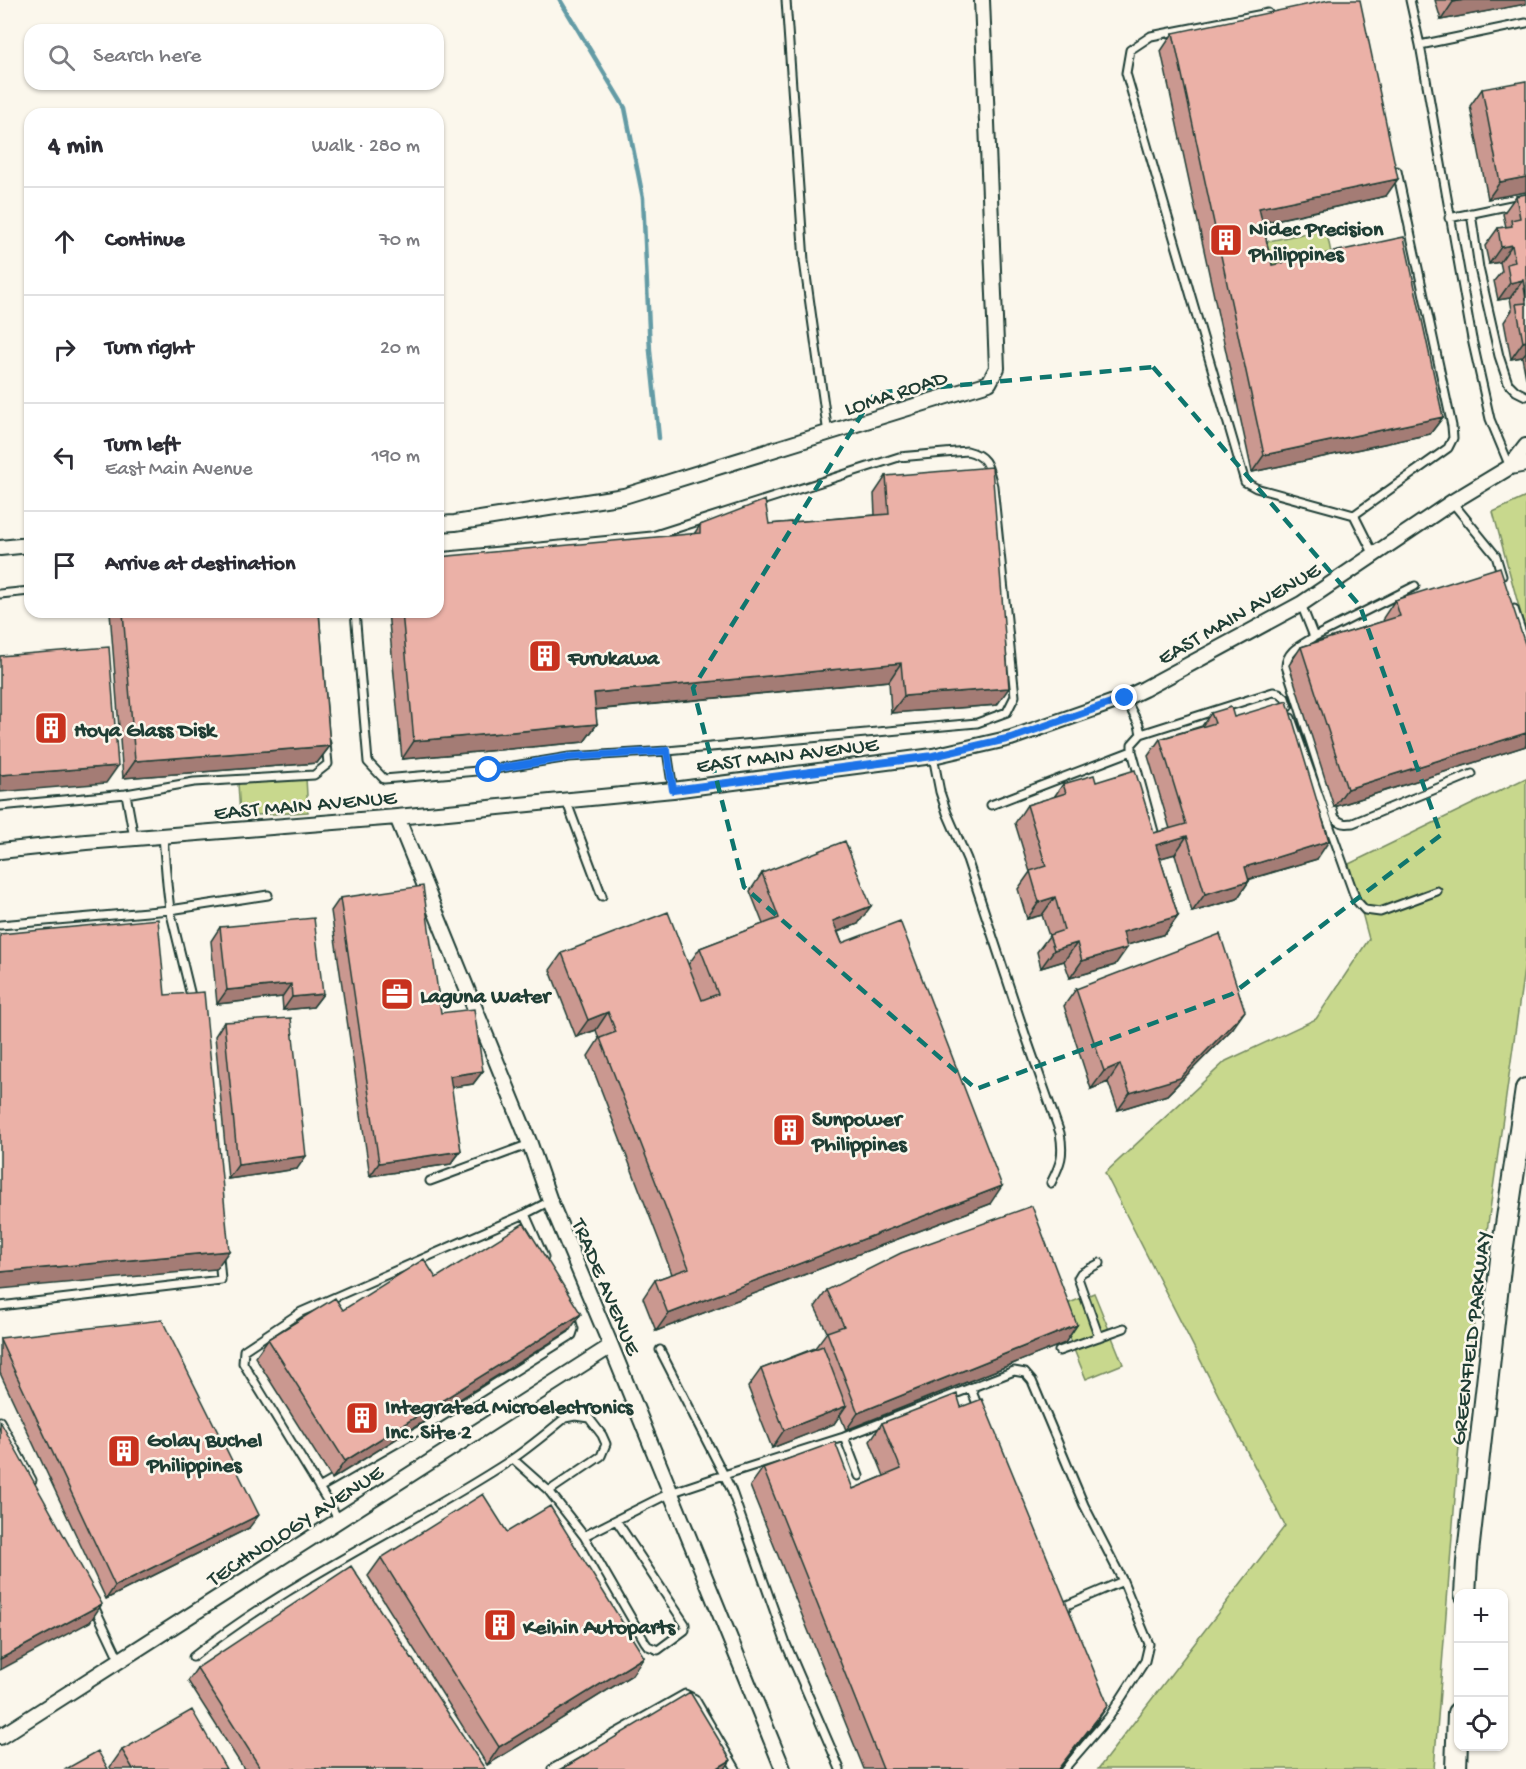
<!DOCTYPE html>
<html lang="en">
<head>
<meta charset="utf-8">
<style>
  :root { --surface:#fff; --page:#f7f7f7; --text:#2b2b33; --muted:#7c7c81; --line:#e1e1e2 }
  body { margin:0; font-family:"Gochi Hand",sans-serif; background:var(--page); color:var(--text) }
  .controls { position:absolute; right:18px; bottom:18px; display:grid; overflow:hidden; border-radius:12px; box-shadow:0 2px 4px #0004 }
  .controls button { width:54px; height:54px; display:grid; place-items:center; padding:0; border:0; border-bottom:2px solid var(--line); background:var(--surface); color:var(--text); font:30px sans-serif }
  .stop { position:absolute; width:18px; height:18px; margin:-14px; border:4px solid #1a73e8; border-radius:50%; background:#fff }
  .stop.end { background:#1a73e8; border-color:#fff; box-shadow:0 2px 6px #0008 }
  .list { margin:0; padding:0; list-style:none }
  h2 { display:flex; justify-content:space-between; align-items:center; height:78px; margin:0; padding:0 24px; font-size:26px }
  h2 small { font-size:20px; font-weight:400; color:var(--muted) }
  .list li { display:grid; grid-template-columns:39px 1fr auto; gap:18px; align-items:center; box-sizing:border-box; height:108px; padding:0 24px; border-top:2px solid var(--line) }
  .list b { display:block; font-size:22px; white-space:nowrap }
  .list p { margin:0; font-size:20px; white-space:nowrap; color:var(--muted) }
  .list em { font-size:20px; font-style:normal; color:var(--muted) }
  .icon { flex:none; width:33px; height:33px; fill:none; stroke:currentColor; stroke-width:2; stroke-linecap:round; stroke-linejoin:round }
  .map { position:relative; flex:none; width:1526px; height:1769px; overflow:hidden }
  .search { position:absolute; background:var(--surface); box-shadow:0 2px 4px #0004; left:24px; top:24px; width:420px; height:66px; display:flex; align-items:center; gap:15px; box-sizing:border-box; padding:0 21px; border-radius:18px; color:var(--muted); font-size:22px }
  .panel { position:absolute; background:var(--surface); box-shadow:0 2px 4px #0004; left:24px; top:108px; width:420px; height:510px; border-radius:18px }
  .map>svg:first-child { display:block }
  .green { fill:#c8d88d; stroke:#748a60; stroke-width:1.5 }
  .lines { fill:none; stroke-linecap:round; stroke-linejoin:round }
  .stream { stroke:#639ba5; stroke-width:4.5 }
  .service-casing { stroke:#1f3d34; stroke-width:11 }
  .minor-casing { stroke:#1f3d34; stroke-width:18 }
  .secondary-casing { stroke:#1f3d34; stroke-width:24 }
  .service { stroke:#fbf7ec; stroke-width:7 }
  .minor { stroke:#fbf7ec; stroke-width:14 }
  .secondary { stroke:#fbf7ec; stroke-width:20 }
  .wall { fill:#ca9890; stroke:#1f3d34; stroke-width:1.5 }
  .shaded-wall { fill:#a47c75; stroke:#1f3d34; stroke-width:1.5 }
  .building { fill:#ebb1a7; stroke:#1f3d34; stroke-width:1.5 }
  .route { stroke:#1a73e8; stroke-width:8 }
  .marked { fill:none; stroke:#0f766e; stroke-width:4.5; stroke-dasharray:12 8; stroke-linejoin:round }
  .labels { text-anchor:middle; stroke-width:5; stroke-linejoin:round; paint-order:stroke }
  .poi-label { font-size:22px; font-weight:bold; fill:#1f3d34; stroke:#fbf7ec; text-anchor:start }
  .street-label { font-size:22px; fill:#1f3d34; stroke:#fbf7ec }
</style>
</head>
<body>
<div class="map">
<svg width="1526" height="1769" viewBox="0 0 1526 1769">
  <rect width="100%" height="100%" fill="#fbf7ec"/>
  <filter id="ink" filterUnits="userSpaceOnUse"><feTurbulence type="fractalNoise" baseFrequency=".0167" numOctaves="2"/><feDisplacementMap in="SourceGraphic" scale="12" xChannelSelector="R" yChannelSelector="G"/><feConvolveMatrix kernelMatrix="1 2 1 2 8 2 1 2 1" color-interpolation-filters="sRGB"/></filter>
  <g filter="url(#ink)">
    <path class="green" d="M1326 229 1333 262 1267 277 1259 243Z
      M1526 497V633L1493 512Z
      M306 778 308 812 240 816 238 783Z
      M1526 778V955L1462 1408 1434 1769H1098L1285 1526 1105 1173 1226 1061 1316 1019 1369 939 1349 864Z
      M1094 1293 1123 1364 1086 1379 1057 1308Z"/>
    <g class="lines">
      <path class="stream" d="M560 0 625 108 643 198 650 351 659 438"/>
      <defs>
        <path id="service" d="M786 0 804 261 828 434
          M1410 0 1420 45 1472 339 1490 419 1510 467
          M1268 13 1151 36 1130 50 1126 73 1245 482 1256 488 1354 515 1374 555
          M1420 45 1526 23
          M1471 213 1479 268 1499 356 1508 383 1516 391 1526 396
          M1449 218 1526 202
          M1452 502 1496 556 1502 576
          M1354 515 1448 448 1453 438 1452 426 1397 171
          M0 594 30 591
          M1301 604 1314 637 1415 586
          M1514 609 1526 645
          M355 612 368 762 384 779 489 770 569 757 667 751 977 723 1007 712 1015 696 993 486C988 467 988 456 967 451L899 457 652 536 438 557
          M1314 637C1302 645 1287 650 1286 666L1335 818C1341 824 1345 824 1353 823L1472 774
          M1125 698 1139 725 1141 734 1132 744V751L1154 832
          M1291 718 1356 900 1365 910 1380 912 1437 891
          M1141 734 1273 692 1279 693 1285 698 1288 707
          M667 751 673 790
          M933 756 940 792 947 813 967 859 1025 1034 1060 1133C1064 1155 1061 1163 1051 1183
          M126 794 134 838
          M566 800 602 896
          M991 805 1132 751
          M0 806 126 794 194 782 314 775 328 764 326 743
          M163 836 167 884 170 910 192 1000
          M0 925 170 910 268 895
          M430 1181 530 1144
          M525 1214 544 1257
          M0 1306 221 1280 219 1256
          M1099 1337 1078 1278 1081 1273 1100 1263
          M1059 1351 1124 1328
          M971 1389 979 1409
          M0 1421 32 1480
          M844 1437 859 1476
          M513 1459 549 1491 584 1536 645 1642 648 1646 658 1650 685 1630V1624L616 1520
          M319 1488 427 1426 572 1335 574 1329 571 1319
          M339 1520 243 1363 244 1350 301 1312 525 1214 550 1201
          M584 1536 670 1493 724 1475 660 1350
          M94 1606 120 1661
          M1065 1612 1067 1605 1123 1581
          M193 1657C291 1579 407 1528 511 1460 530 1447 548 1432 565 1418L575 1416 589 1418 602 1435 606 1444 601 1456 549 1491
          M552 1769 685 1694 695 1699 736 1769
          M840 1769 786 1644 731 1489 724 1475 844 1437 1014 1371 1025 1373 1032 1381 1084 1505 1123 1581 1149 1644 1145 1661 1109 1717 1064 1769"/>
        <path id="minor" d="M1510 467 1526 446
          M438 524 455 523 624 496 989 383 997 368 982 0
          M0 548 30 545
          M397 817 530 1144 550 1201 611 1346 783 1769
          M0 851 86 842 397 817 673 790 933 756 1011 738 1125 698 1144 689 1301 604 1452 502 1510 467 1526 464
          M0 1737 611 1346"/>
        <path id="secondary" d="M1465 1594 1467 1562 1501 1259 1526 1089
          M1456 1769 1458 1713"/>
      </defs>
      <use href="#service" class="service-casing"/>
      <use href="#minor" class="minor-casing"/>
      <use href="#secondary" class="secondary-casing"/>
      <use href="#service" class="service"/>
      <use href="#minor" class="minor"/>
      <use href="#secondary" class="secondary"/>
    </g>
    <path class="wall" d="M1435 0H1526V4L1441 20Z
      M1173 33 1386 196 1262 223 1272 265 1443 417 1430 434 1252 472 1161 51Z
      M1482 89 1526 192 1488 199 1470 106Z
      M1526 194V378L1522 357 1511 359 1504 322 1512 310 1510 298 1498 300 1494 281 1502 271 1500 262 1489 264 1485 246 1498 228 1506 227 1503 214 1516 196Z
      M886 476 997 705 891 713 889 681 595 710 597 724 584 742 402 759 388 612H438L694 534 700 525 769 524 875 515 874 494Z
      M1395 600 1526 647V746L1334 807 1289 665 1301 647 1384 621 1383 618Z
      M110 612H319L330 746 317 763 123 778Z
      M1211 713 1234 717 1317 859 1248 880 1249 881 1237 899 1192 912 1175 854 1160 858 1178 916 1165 934 1127 945 1115 965 1070 978 1064 961 1041 968 1037 952 1049 936 1042 915 1027 919 1018 889 1030 872 1015 823 1027 805 1054 797 1063 784 1096 782 1154 833 1170 829 1148 756 1160 739 1202 726Z
      M762 873 858 924 838 932 842 943 990 1204 656 1331 643 1298 655 1280 672 1274 588 1056 599 1039 596 1030 576 1037 550 970 562 953 688 965 700 948 763 924 750 891Z
      M340 898 441 1013 483 1071 473 1084 451 1087 461 1151 451 1164 370 1176 331 911Z
      M220 927 323 994 313 1007 283 1010 282 997 217 1004 211 941Z
      M1076 989 1233 1028 1167 1095 1118 1110 1108 1082 1091 1089 1064 1006Z
      M224 1022 297 1169 228 1179 215 1036Z
      M436 1278 569 1331 332 1479 255 1357 268 1339Z
      M827 1290 1077 1325 1065 1343 846 1430 840 1415 834 1424 772 1448 748 1387 761 1369 815 1348 827 1332 815 1307Z
      M0 1338 249 1528 106 1599 0 1373Z
      M961 1407 1096 1723 1060 1769H864L750 1486 763 1468 853 1489 884 1476 870 1441 882 1423Z
      M507 1532 644 1657 632 1675 487 1765 368 1576 381 1558Z
      M197 1668 485 1769H244L188 1681Z
      M122 1750 226 1769H111L110 1767Z"/>
    <path class="shaded-wall" d="M1464 0H1526V4L1441 20 1453 2Z
      M1526 177V192L1488 199 1500 182Z
      M1398 179 1386 196 1247 226 1259 208Z
      M1512 245 1500 262 1489 264 1501 247Z
      M1523 280 1510 298 1498 300 1510 283Z
      M1526 341V352L1522 357 1511 359 1523 342Z
      M1443 417 1430 434 1252 472 1264 455Z
      M901 663 889 681 581 711 594 693Z
      M1009 688 997 705 891 713 904 696Z
      M597 724 584 742 402 759 414 741Z
      M1526 733V746L1334 807 1347 789Z
      M330 746 317 763 123 778 135 761Z
      M118 766 106 783 0 792V775Z
      M1187 836 1175 854 1144 863 1156 845Z
      M1329 841 1317 859 1232 884 1245 867Z
      M1249 881 1237 899 1192 912 1205 894Z
      M1055 897 1042 915 1027 919 1039 902Z
      M871 906 858 924 821 938 833 921Z
      M1178 916 1165 934 1110 950 1123 932Z
      M1077 943 1064 961 1041 968 1054 950Z
      M1127 948 1115 965 1070 978 1082 961Z
      M291 984 282 997 217 1004 227 990Z
      M323 994 313 1007 283 1010 292 997Z
      M1245 1011 1233 1028 1167 1095 1118 1110 1130 1093Z
      M608 1012 596 1030 576 1037 588 1020Z
      M1120 1064 1108 1082 1091 1089 1104 1071Z
      M483 1071 473 1084 440 1089 450 1076Z
      M461 1151 451 1164 370 1176 379 1163Z
      M306 1156 297 1169 228 1179 238 1165Z
      M1002 1186 990 1204 656 1331 668 1314Z
      M229 1251 216 1269 0 1289V1272Z
      M581 1314 569 1331 332 1479 345 1461Z
      M1077 1325 1065 1343 846 1430 858 1413Z
      M846 1406 834 1424 772 1448 784 1430Z
      M259 1515 249 1528 106 1599 115 1586Z
      M102 1604 90 1622 0 1670V1659Z
      M644 1657 632 1675 487 1765 499 1747Z
      M1108 1705 1096 1723 1060 1769H1058Z
      M731 1760 725 1769H716Z"/>
    <path class="building" d="M1329 0H1360L1398 179 1259 208 1272 265 1404 237 1443 417 1264 455 1173 33Z
      M1452 0H1464L1453 2Z
      M1526 81V177L1500 182 1482 89Z
      M1526 194V300L1523 280 1510 283 1507 264 1515 262 1512 245 1501 247 1498 228 1512 226 1511 220 1520 218 1516 196Z
      M1526 303V341L1523 342 1516 304Z
      M992 467 1009 688 904 696 901 663 594 693 597 724 414 741 402 612H438V557L700 533V525L765 500 769 524 889 514 886 476Z
      M1500 567 1526 647V733L1347 789 1301 647 1400 616 1395 600Z
      M123 612H319L330 746 135 761Z
      M109 647 118 766 0 775V656Z
      M1287 701 1329 841 1245 867 1249 881 1205 894 1187 836 1156 845 1178 916 1123 932 1127 948 1082 961 1077 943 1054 950 1049 935 1064 930 1055 897 1039 902 1030 871 1046 866 1027 805 1066 793 1063 784 1094 775 1096 782 1135 770 1154 833 1186 824 1160 739 1215 723 1211 713 1231 707 1234 717Z
      M845 841 871 906 833 921 842 943 900 921 1002 1186 668 1314 655 1280 689 1268 600 1038 616 1032 608 1012 588 1020 562 953 668 912 702 1000 718 994 700 948 779 918 762 873Z
      M423 886 441 1013 474 1009 483 1071 450 1076 461 1151 379 1163 340 898Z
      M314 918 323 994 292 997 291 984 227 990 220 927Z
      M158 919 165 995 204 992 229 1251 0 1272V934Z
      M1220 934 1245 1011 1180 1078 1130 1093 1120 1064 1104 1071 1076 989Z
      M291 1018 306 1156 238 1165 224 1022Z
      M1032 1206 1077 1325 858 1413 827 1332 844 1326 827 1290 901 1253Z
      M524 1223 581 1314 345 1461 268 1339 335 1298 343 1310 424 1259 436 1278Z
      M162 1320 259 1515 115 1586 0 1340V1338Z
      M823 1346 846 1406 784 1430 761 1369Z
      M957 1394 961 1407 982 1399 1108 1705 1058 1769H883L763 1468 835 1442 853 1489 901 1469 882 1423Z
      M0 1421 102 1604 0 1659Z
      M483 1494 507 1532 550 1506 644 1657 499 1747 381 1558Z
      M351 1566 485 1769H261L197 1668Z
      M690 1692 731 1760 716 1769H562Z
      M192 1710 226 1769H133L122 1750Z
      M98 1751 108 1769H66Z"/>
  </g>
  <g class="lines" filter="url(#ink)">
    <path class="route" d="M489 770 569 757 667 751 673 790 933 756 1011 738 1125 698"/>
  </g>
  <path class="marked" d="M1153 367 1360 606 1441 835 1232 994 976 1089 744 887 693 688 875 393Z"/>
  <defs>
    <symbol id="building-square" viewBox="-11 -11 22 22"><rect x="-9" y="-9" width="18" height="18" rx="4" fill="#c8321e" stroke="#fbf7ec"/><path d="M-4-6H4V6H1V3H-1V6H-4ZM-2.5-4.3h1.7v1.8h-1.7ZM.8-4.3h1.7v1.8H.8ZM-2.5-1h1.7V.8h-1.7ZM.8-1h1.7V.8H.8Z" fill="#fff"/></symbol>
    <symbol id="office-square" viewBox="-11 -11 22 22"><rect x="-9" y="-9" width="18" height="18" rx="4" fill="#c8321e" stroke="#fbf7ec"/><path d="M-6-3h4V-5.5h4V-3h4V5H-6ZM-1-4.5V-3h2v-1.5ZM-6 0V1H6V0Z" fill="#fff"/></symbol>
  </defs>
  <g fill-rule="evenodd">
    <use href="#building-square" x="1207" y="221" width="38" height="38"/>
    <use href="#building-square" x="526" y="637" width="38" height="38"/>
    <use href="#building-square" x="32" y="709" width="38" height="38"/>
    <use href="#office-square" x="378" y="975" width="38" height="38"/>
    <use href="#building-square" x="770" y="1111" width="38" height="38"/>
    <use href="#building-square" x="343" y="1399" width="38" height="38"/>
    <use href="#building-square" x="105" y="1432" width="38" height="38"/>
    <use href="#building-square" x="481" y="1606" width="38" height="38"/>
  </g>
  <g class="labels">
    <g class="poi-label">
      <text x="1249" y="235">Nidec Precision<tspan x="1249" dy="25">Philippines</tspan></text>
      <text x="568" y="664">Furukawa</text>
      <text x="74" y="736">Hoya Glass Disk</text>
      <text x="420" y="1002">Laguna Water</text>
      <text x="812" y="1125">Sunpower<tspan x="812" dy="25">Philippines</tspan></text>
      <text x="385" y="1413">Integrated Microelectronics<tspan x="385" dy="25">Inc. Site 2</tspan></text>
      <text x="147" y="1446">Golay Buchel<tspan x="147" dy="25">Philippines</tspan></text>
      <text x="523" y="1633">Keihin Autoparts</text>
    </g>
    <g class="street-label">
      <text transform="translate(895 391) rotate(-18)" y="8">LOMA ROAD</text>
      <text transform="translate(1238 612) rotate(-30)" y="8">EAST MAIN AVENUE</text>
      <text transform="translate(787 753) rotate(-7)" y="8">EAST MAIN AVENUE</text>
      <text transform="translate(305 803) rotate(-5)" y="8">EAST MAIN AVENUE</text>
      <text transform="translate(608 1286) rotate(67)" y="8">TRADE AVENUE</text>
      <text transform="translate(1469 1338) rotate(-83)" y="8">GREENFIELD PARKWAY</text>
      <text transform="translate(294 1524) rotate(-33)" y="8">TECHNOLOGY AVENUE</text>
    </g>
  </g>
</svg>
<div class="controls">
<button>+</button>
<button>−</button>
<button><svg class="icon" aria-label="locate" viewBox="0 0 24 24"><circle cx="12" cy="12" r="6"/><path d="M12 2v4M12 18v4M2 12h4M18 12h4"/></svg></button>
</div>
<div class="stop" style="left:489px;top:770px"></div>
<div class="stop end" style="left:1125px;top:698px"></div>
<div class="search"><svg class="icon" aria-label="search" viewBox="0 0 24 24"><circle cx="10" cy="10" r="6"/><path d="M15 15l6 6"/></svg>Search here</div>
<section class="panel">
<h2>4 min<small>Walk · 280 m</small></h2>
<ul class="list">
<li><svg class="icon" aria-label="ahead" viewBox="0 0 24 24"><path d="M12 20V5M6 11l6-6 6 6"/></svg><div><b>Continue</b></div><em>70 m</em></li>
<li><svg class="icon" aria-label="right" viewBox="0 0 24 24"><path d="M7 20v-9h11M14 6l5 5-5 5"/></svg><div><b>Turn right</b></div><em>20 m</em></li>
<li><svg class="icon" aria-label="left" viewBox="0 0 24 24"><path d="M17 20v-9H6M10 6l-5 5 5 5"/></svg><div><b>Turn left</b><p>East Main Avenue</p></div><em>190 m</em></li>
<li><svg class="icon" aria-label="arrive" viewBox="0 0 24 24"><path d="M6 21V4h12l-3 4 3 4H6"/></svg><div><b>Arrive at destination</b></div></li>
</ul>
</section>
</div>
</body>
</html>
